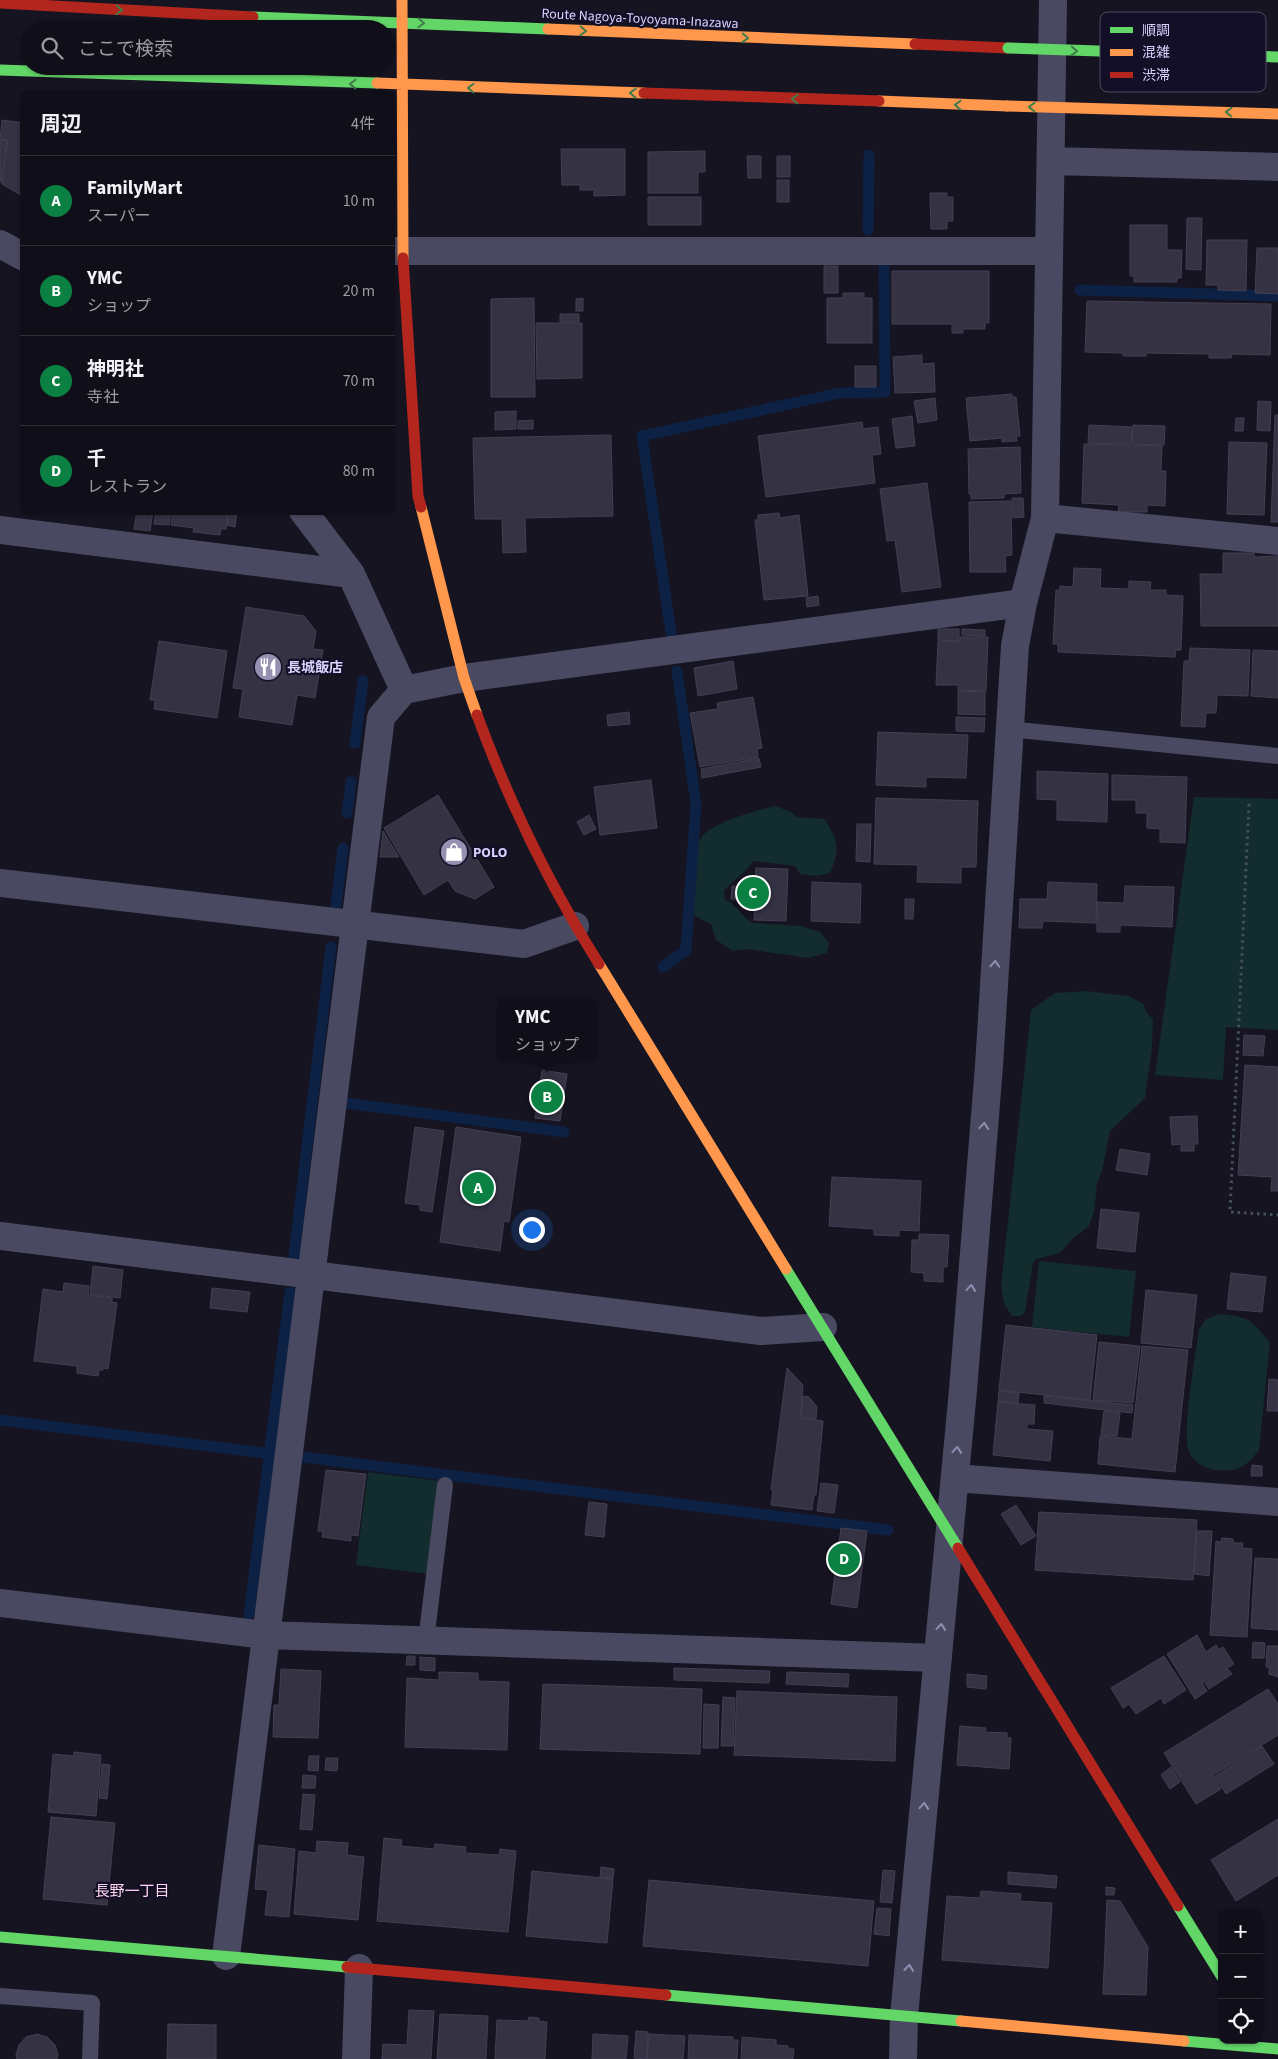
<!DOCTYPE html>
<html lang="ja">
<head>
<meta charset="utf-8">
<style>
  :root { --surface:#100f19; --page:#191822; --text:#f1f3f6; --muted:#9c9ca2; --line:#302f38; --accent:#0b8043 }
  body { margin:0; font-family:"Source Sans 3","Noto Sans JP",sans-serif; background:var(--page); color:var(--text) }
  .controls { position:absolute; right:15px; bottom:15px; display:grid; overflow:hidden; border-radius:10px; box-shadow:0 1px 4px #0004 }
  .controls button { width:45px; height:45px; display:grid; place-items:center; padding:0; border:0; border-bottom:1px solid var(--line); background:var(--surface); color:var(--text); font:25px sans-serif }
  .you { position:absolute; left:531px; top:1229px; width:18px; height:18px; margin:-12px; border:4px solid #fff; border-radius:50%; background:#1a73e8; box-shadow:0 0 0 8px #1a73e833 }
  .badge { display:grid; place-items:center; width:32px; height:32px; border-radius:50%; background:var(--accent); color:#fff; font-size:16px; font-weight:700 }
  .pin { position:absolute; translate:-50% -50%; border:2px solid #fff; box-shadow:0 1px 5px #0006 }
  .popup { position:absolute; left:497px; top:997px; width:100px; height:65px; box-sizing:border-box; display:grid; place-content:center; border-radius:10px; background:var(--surface); filter:drop-shadow(0 1px 4px #0005); font-size:16px; white-space:nowrap; color:var(--muted) }
  .popup b { font-size:19px; color:var(--text) }
  .popup::after { content:''; position:absolute; left:50%; top:100%; margin-left:-10px; border:10px solid transparent; border-top-color:var(--surface) }
  .list { margin:0; padding:0; list-style:none }
  h2 { display:flex; justify-content:space-between; align-items:center; height:65px; margin:0; padding:0 20px; font-size:21px }
  h2 small { font-size:16px; font-weight:400; color:var(--muted) }
  .list li { display:grid; grid-template-columns:32px 1fr auto; gap:15px; align-items:center; box-sizing:border-box; height:90px; padding:0 20px; border-top:1px solid var(--line) }
  .list b { display:block; font-size:19px; white-space:nowrap }
  .list p { margin:0; font-size:16px; white-space:nowrap; color:var(--muted) }
  .list em { font-size:16px; font-style:normal; color:var(--muted) }
  .icon { flex:none; width:28px; height:28px; fill:none; stroke:currentColor; stroke-width:2; stroke-linecap:round; stroke-linejoin:round }
  .map { position:relative; flex:none; width:1278px; height:2059px; overflow:hidden }
  .search { position:absolute; background:var(--surface); box-shadow:0 1px 4px #0004; left:20px; top:20px; width:375px; height:55px; display:flex; align-items:center; gap:12px; box-sizing:border-box; padding:0 18px; border-radius:28px; color:var(--muted); font-size:19px }
  .panel { position:absolute; background:var(--surface); box-shadow:0 1px 4px #0004; left:20px; top:90px; width:375px; height:425px; border-radius:10px }
  .map>svg:first-child { display:block }
  .green { fill:#132c2d }
  .lines { fill:none; stroke-linecap:round; stroke-linejoin:round }
  .stream { stroke:#0d2144; stroke-width:11 }
  .building { fill:#343243; stroke:#433f54 }
  .path { stroke:#44505f; stroke-width:3; stroke-dasharray:2.5 4; stroke-linecap:butt }
  .lane { stroke:#4a4962; stroke-width:16 }
  .street { stroke:#4a4962; stroke-width:28 }
  .fast { stroke:#63d668; stroke-width:11 }
  .slow { stroke:#ff974d; stroke-width:11 }
  .jam { stroke:#b3261e; stroke-width:11 }
  .fast-bridge { stroke:#63d668; stroke-width:11 }
  .slow-bridge { stroke:#ff974d; stroke-width:11 }
  .oneway { stroke:#3f7c4a }
  .oneway2 { stroke:#928eb0 }
  .labels { text-anchor:middle; stroke-width:4.5; stroke-linejoin:round; paint-order:stroke }
  .street-label { font-size:14px; fill:#d9d4ff; stroke:#130f26 }
  .poi-label { font-size:14px; font-weight:bold; fill:#d9d4ff; stroke:#130f26; text-anchor:start }
  .neighbourhood-label { font-size:15px; fill:#ffd6f0; stroke:#130f26 }
  .key { fill:#130f26; stroke:#4e4a67; stroke-width:1 }
  .key-label { font-size:14px; fill:#d9d4ff }
</style>
</head>
<body>
<div class="map">
<svg width="1278" height="2059" viewBox="0 0 1278 2059">
  <rect width="100%" height="100%" fill="#161421"/>
  <path class="green" d="M1194 797 1278 799V1030L1226 1027 1223 1080 1155 1075Z
    M776 806 793 813 796 817 824 819C839 840 840 850 830 873L816 876 800 874 795 866 753 861C746 873 733 880 724 891L725 900C741 907 741 918 753 923L801 926 820 932 829 943 827 953 808 958 747 949 733 951 716 940 711 924 695 916C692 898 691 847 704 834 716 822 759 809 776 806Z
    M1087 991 1128 996 1144 1004 1146 1012 1153 1019 1152 1048 1145 1098 1110 1131 1102 1171 1097 1183 1094 1212 1089 1226 1072 1239 1060 1253 1036 1259 1033 1263 1025 1312 1021 1316H1012L1004 1304 1001 1286 1031 1010 1055 993Z
    M1039 1261 1136 1271 1129 1337 1032 1327Z
    M1220 1314C1250 1317 1252 1320 1270 1343L1259 1450C1246 1467 1238 1472 1217 1470 1206 1469 1194 1463 1189 1452 1181 1436 1196 1352 1199 1329L1206 1319Z
    M368 1472 440 1481 428 1574 356 1565Z"/>
  <g class="lines">
    <path class="stream" d="M868 230 869 155
      M1080 290 1278 296
      M671 633 642 436 840 393 885 392 884 267
      M355 743 363 681
      M347 813 351 782
      M336 906 343 848
      M663 967 686 950 696 804 677 671
      M346 1103 564 1132
      M294 1255 331 947
      M0 1420 273 1454
      M302 1457 888 1530
      M249 1614 290 1292"/>
  </g>
  <path class="building" d="M2 120 24 123V197L2 184 8 140 0 139Z
    M0 140H7L1 182H0Z
    M561 149H625V195L594 196V190H580V185H562Z
    M705 151V172H698V193H648V152Z
    M747 156H761V178H748Z
    M777 156H790V177H777Z
    M777 180H789V202H777Z
    M930 193H947V197H953V221H947V229H931Z
    M648 197H701V225H648Z
    M1187 218H1202L1201 270 1186 269Z
    M1130 225H1167V250H1182L1181 278H1177V282H1134V276H1130Z
    M1207 240H1247L1246 291 1218 290V285H1206Z
    M1257 248H1278V294L1255 293Z
    M824 266H838V293H824Z
    M892 271H989V323H985V329H963V333H952V324H892Z
    M843 293H864V298H872V343H827V298H843Z
    M534 298 535 397H491V299Z
    M583 298V311H576V299Z
    M1087 301 1271 304 1270 355 1232 354 1231 358H1209V354L1146 353V356H1123V353L1085 352Z
    M560 314H579V322H560Z
    M536 323H582V378L537 379Z
    M922 355V364L934 363 935 392 895 393 893 357Z
    M855 366H876V387H855Z
    M1012 394V397H1016L1020 436H1016L1017 441 1002 442V438L970 441 966 398Z
    M935 398 937 420 918 423 914 401Z
    M1258 401 1271 402 1270 431 1257 430Z
    M516 411V429L495 430V412Z
    M1275 415H1278V522H1271Z
    M912 416 915 446 896 448 892 419Z
    M1236 418H1244L1243 431H1235Z
    M533 420V429H518V421Z
    M862 422 863 429 878 427 881 454 872 455 875 483 766 497 758 436Z
    M1089 425 1132 427 1131 444 1088 443Z
    M1133 425 1165 426 1164 445 1132 444Z
    M611 435 613 516 525 518 526 552 503 553 502 519H475L473 438Z
    M1229 442 1267 443 1264 515 1227 514Z
    M1084 444 1162 446 1161 471H1166L1165 506 1147 505V512H1118L1119 505 1082 503Z
    M1020 447 1021 493 1004 494V498L971 499V494H969L968 449Z
    M927 483 941 587 902 592 895 540 887 541 880 489Z
    M1012 498H1023L1024 517 1013 518Z
    M1011 501 1012 555 1005 556 1006 572H970L969 502Z
    M137 511H153L150 531 134 529Z
    M156 511H171L169 525 154 524Z
    M173 511H228L226 529H221L220 535 193 532 194 528 171 525Z
    M228 511H237L235 527 227 525Z
    M779 513 780 518 799 515 808 596 764 600 755 520H758V515Z
    M1223 553H1254V557L1278 556V626H1201L1200 574H1223Z
    M1074 568 1101 569 1100 588 1129 589V581L1151 582 1150 590H1166V595L1183 596 1181 650H1176L1175 657 1058 652V644H1053L1056 590H1060V586L1073 587Z
    M818 596 819 605 807 607 806 598Z
    M246 607 304 616 316 631 313 649 323 650 315 698 297 695 292 725 239 717 243 689 233 688Z
    M938 629H959V641L938 640Z
    M962 629 985 630V636L962 635Z
    M960 637H988L986 691 958 690V685H936L938 641 960 642Z
    M159 641 227 651 217 718 154 709 155 700H150Z
    M1190 648 1250 650 1248 696 1217 695 1216 713H1206L1205 727 1181 726 1184 661H1189Z
    M1253 650 1278 651V698L1251 696Z
    M733 661 737 689 698 696 694 668Z
    M958 691 985 692V715L958 714Z
    M753 697 762 748 757 749 758 757 700 767 690 713 718 709 717 703Z
    M629 712 630 724 608 726 607 715Z
    M956 717 985 718 984 732 956 731Z
    M878 732 968 735 966 778 926 777V787L876 785Z
    M759 758 761 767 702 778 701 769Z
    M1037 771 1108 774 1107 822 1057 820V800L1037 799Z
    M1112 775 1187 777 1185 843 1160 842V829L1147 828V813H1136V800H1112Z
    M651 780 657 828 600 835 594 787Z
    M438 795 494 887 475 899 455 891 448 880 424 895 384 828Z
    M876 798 978 801 976 867H961V883L917 882 918 865 874 864Z
    M589 815 596 829 584 835 577 822Z
    M857 824H871L870 862 856 861Z
    M383 831 399 857H380Z
    M756 868 788 869 786 921 754 920 755 907 745 906V899H731L732 886 745 887 746 880 755 881Z
    M812 882 861 884 860 923 811 921Z
    M1048 882 1097 884 1096 923 1043 921 1042 928H1019L1020 899H1047Z
    M1125 886 1174 887 1172 927 1120 925V932H1097V902L1124 903Z
    M905 899H914L913 919H905Z
    M1244 1035 1265 1036 1263 1056 1243 1055Z
    M1245 1065 1278 1067V1191H1271L1272 1177 1238 1175Z
    M542 1070 567 1074 560 1121 535 1118Z
    M1197 1116 1198 1144H1194V1151H1181V1144L1172 1145 1170 1117Z
    M415 1127 444 1131 432 1212 420 1210V1205L405 1203Z
    M456 1127 521 1137 509 1222 504 1221 500 1251 440 1242Z
    M1120 1149 1150 1154 1147 1175 1116 1170Z
    M832 1177 921 1181 919 1231 899 1230V1236L874 1235V1229L829 1226Z
    M1101 1209 1139 1213 1135 1252 1097 1248Z
    M919 1234 949 1235 947 1267H943V1282L924 1281V1273L911 1272 912 1240H919Z
    M93 1266 123 1270 120 1298 90 1294Z
    M1231 1273 1266 1277 1262 1312 1227 1309Z
    M64 1283 89 1286 88 1295 112 1298V1302L117 1303 108 1369 103 1368V1370H99L98 1376 77 1373V1366L34 1361 43 1289 63 1292Z
    M212 1288 250 1292 247 1312 210 1308Z
    M1146 1290 1197 1295 1191 1348 1141 1343Z
    M1006 1325 1097 1335 1090 1400 999 1390Z
    M1099 1342 1140 1346 1133 1403 1093 1400Z
    M1142 1346 1188 1350 1175 1472 1098 1464 1100 1436 1132 1439Z
    M787 1368 803 1385 800 1418 823 1421 816 1495H814L812 1510 771 1505 773 1490H771Z
    M1269 1379 1278 1380V1411H1267Z
    M999 1391 1019 1393 1018 1403 998 1401Z
    M803 1396 809 1397 817 1407 816 1419 801 1417Z
    M1044 1396 1133 1405 1132 1413 1044 1403Z
    M998 1402 1035 1405 1034 1424H1027V1429L1053 1431 1050 1461 993 1455Z
    M1104 1411 1120 1413 1117 1436 1101 1435Z
    M1252 1465 1262 1466V1476H1251Z
    M326 1470 366 1474 358 1536 351 1535V1541L322 1537 323 1531H318Z
    M821 1483 838 1485 834 1513 817 1511Z
    M589 1502 607 1504 604 1537 585 1535Z
    M1016 1505 1036 1536 1021 1545 1001 1514Z
    M1039 1512 1197 1520 1193 1580 1035 1570Z
    M841 1528 867 1531 857 1608 831 1604Z
    M1197 1531H1212L1209 1576 1194 1574Z
    M1222 1538 1233 1539V1543H1243L1242 1548 1252 1549 1247 1637 1210 1635 1216 1541 1221 1542Z
    M1255 1558 1278 1559V1630L1251 1628Z
    M1197 1635 1206 1652 1216 1645 1219 1650 1223 1647 1234 1664 1202 1683 1207 1691 1195 1699 1167 1654Z
    M1253 1642 1265 1643 1264 1658H1252Z
    M1267 1646H1278V1677L1269 1674V1667H1266Z
    M407 1656H415V1665H406Z
    M1164 1656 1186 1690 1164 1704 1161 1698 1136 1714 1129 1704 1123 1708 1111 1688Z
    M420 1657 435 1658V1671L420 1670Z
    M674 1668 770 1671 769 1683 674 1680Z
    M281 1669 321 1671 318 1738 273 1737 274 1705H279Z
    M1228 1669 1232 1674 1209 1689 1205 1683Z
    M439 1672 478 1673V1681L509 1682 507 1750 405 1747 407 1678 439 1680Z
    M787 1672 849 1674 848 1687 786 1684Z
    M967 1674 987 1676 986 1689 967 1687Z
    M543 1684 702 1689 700 1754 540 1749Z
    M1268 1689 1278 1704V1735L1213 1775 1221 1789 1196 1804 1164 1753Z
    M737 1691 897 1697 895 1761 734 1755Z
    M723 1697 735 1698 733 1746H721Z
    M704 1704 719 1705 718 1748H703Z
    M960 1726 986 1728 985 1732 1007 1733V1738H1011L1009 1769 957 1765Z
    M1262 1746 1274 1764 1226 1794 1215 1776Z
    M74 1752 101 1755 96 1816 48 1812 53 1754 74 1756Z
    M309 1756H319L318 1771 308 1770Z
    M326 1758H338L337 1771 325 1770Z
    M102 1764 110 1765 107 1799 99 1798Z
    M1171 1767 1180 1782 1170 1789 1161 1775Z
    M303 1775 316 1776 315 1788H302Z
    M303 1794 315 1795 312 1830 300 1829Z
    M51 1817 115 1823 107 1905 43 1899Z
    M1278 1819V1875L1236 1901 1211 1860Z
    M384 1838 402 1840 401 1846 434 1849 435 1844 466 1847 465 1853 499 1855 500 1849 516 1851 508 1932 377 1921Z
    M317 1841 348 1843 347 1855 364 1857 358 1920 294 1914 299 1851 316 1853Z
    M259 1845 295 1849 289 1917 265 1915 268 1890 255 1889Z
    M601 1867 614 1869 613 1878 600 1877Z
    M883 1870 895 1871 892 1903 880 1902Z
    M532 1871 613 1879 607 1943 526 1936Z
    M1008 1872 1057 1876 1056 1888 1008 1884Z
    M649 1880 874 1901 868 1966 643 1946Z
    M1106 1887 1115 1888 1114 1895H1106Z
    M981 1891 1021 1894 1020 1901 1052 1903 1048 1968 942 1960 947 1896 980 1898Z
    M1107 1900 1120 1901 1148 1947 1146 1995 1103 1994Z
    M877 1908 891 1909 889 1936 874 1934Z
    M409 2010 434 2011 431 2059H382L383 2044 407 2045Z
    M440 2014 488 2016 486 2059H437Z
    M529 2017 539 2018V2021L547 2022 545 2059H495L497 2020 528 2021Z
    M168 2024 216 2025V2059H167Z
    M636 2031 648 2032 647 2059 634 2058Z
    M37 2034 47 2037 55 2045 58 2055 57 2059H17L16 2055 19 2045 26 2037Z
    M593 2034 628 2036 626 2059H592Z
    M649 2034 685 2036 683 2059H647Z
    M689 2035 733 2037V2040H738L737 2059H688Z
    M742 2037 776 2040V2045L788 2046V2049H794L793 2059H741Z"/>
  <g class="lines">
    <path class="path" d="M1249 804 1230 1212 1278 1215"/>
    <path class="lane" d="M1009 729 1278 756
      M426 1641 445 1485
      M0 1996 92 2003 90 2059"/>
    <path class="street" d="M1052 161 1278 167
      M0 244 24 257
      M391 251H1048
      M303 511 351 574 404 690 464 678 1023 603
      M1045 518 1278 541
      M0 530 351 574
      M0 883 524 944 575 926
      M0 1236 761 1331 823 1327
      M955 1478 1278 1502
      M0 1603 266 1635 938 1658
      M226 1956 381 717 404 690
      M356 2059 359 1968
      M903 2059 904 2016 963 1390 989 1066 1015 646 1023 603 1045 518 1053 0"/>
    <path class="fast" d="M253 17 548 29
      M0 70 377 83
      M786 1269 958 1548
      M1178 1906 1222 1977
      M0 1937 347 1967
      M666 1995 961 2021
      M1184 2041 1278 2049"/>
    <path class="slow" d="M402 0 403 258
      M548 29 915 44
      M377 83 644 93
      M879 101 1007 106
      M421 507 464 678 477 715
      M599 964 786 1269
      M961 2021 1184 2041"/>
    <path class="jam" d="M0 3 253 17
      M915 44 1008 48
      M644 93 879 101
      M403 258 418 496 421 507
      M477 715C509 802 550 886 599 964
      M958 1548 1178 1906
      M347 1967 666 1995"/>
    <path class="fast-bridge" d="M1008 48 1278 57"/>
    <path class="slow-bridge" d="M1007 106 1278 114"/>
  </g>
  <defs><path id="oneway-chevron" d="M-2-3.5L2.5 0L-2 3.5" fill="none" stroke-width="1.6" stroke-linecap="round" stroke-linejoin="round" transform="scale(1.25)"/></defs>
  <g class="oneway">
    <use href="#oneway-chevron" transform="translate(119 10) rotate(3)"/>
    <use href="#oneway-chevron" transform="translate(421 23) rotate(3)"/>
    <use href="#oneway-chevron" transform="translate(583 31) rotate(3)"/>
    <use href="#oneway-chevron" transform="translate(745 38) rotate(3)"/>
    <use href="#oneway-chevron" transform="translate(1074 51) rotate(2)"/>
    <use href="#oneway-chevron" transform="translate(353 84) rotate(-178)"/>
    <use href="#oneway-chevron" transform="translate(471 88) rotate(-178)"/>
    <use href="#oneway-chevron" transform="translate(633 93) rotate(-178)"/>
    <use href="#oneway-chevron" transform="translate(795 99) rotate(-178)"/>
    <use href="#oneway-chevron" transform="translate(958 105) rotate(-178)"/>
    <use href="#oneway-chevron" transform="translate(1032 107) rotate(-178)"/>
    <use href="#oneway-chevron" transform="translate(1229 112) rotate(-178)"/>
  </g>
  <g class="oneway2">
    <use href="#oneway-chevron" transform="translate(995 964) rotate(-87)"/>
    <use href="#oneway-chevron" transform="translate(984 1126) rotate(-85)"/>
    <use href="#oneway-chevron" transform="translate(971 1288) rotate(-85)"/>
    <use href="#oneway-chevron" transform="translate(957 1450) rotate(-85)"/>
    <use href="#oneway-chevron" transform="translate(941 1627) rotate(-85)"/>
    <use href="#oneway-chevron" transform="translate(924 1806) rotate(-85)"/>
    <use href="#oneway-chevron" transform="translate(909 1968) rotate(-84)"/>
  </g>
  <defs>
    <symbol id="restaurant-disc" viewBox="-11 -11 22 22"><circle r="9.5" fill="#9591b1" stroke="#130f26"/><path d="M-5-6h1v4h1v-4h1v4h1v-4h1v5L-1.5 .5V6h-2V.5L-5-1ZM5-6V6H3V1.5H1.5Q1.5-4 5-6Z" fill="#fff"/></symbol>
    <symbol id="shop-disc" viewBox="-11 -11 22 22"><circle r="9.5" fill="#9591b1" stroke="#130f26"/><path d="M-5-2.5h2.3a2.7 3.5 0 0 1 5.4 0H5L5.5 6h-11ZM-1.5-2.5h3a1.5 2.3 0 0 0-3 0Z" fill="#fff"/></symbol>
  </defs>
  <g fill-rule="evenodd">
    <use href="#restaurant-disc" x="252" y="651" width="32" height="32"/>
    <use href="#shop-disc" x="438" y="836" width="32" height="32"/>
  </g>
  <g class="labels">
    <g class="street-label">
      <text transform="translate(640 18) rotate(3)" y="5">Route Nagoya-Toyoyama-Inazawa</text>
    </g>
    <g class="poi-label">
      <text x="287" y="672">長城飯店</text>
      <text x="473" y="857">POLO</text>
    </g>
    <g class="neighbourhood-label">
      <text x="132" y="1896">長野一丁目</text>
    </g>
  </g>
  <rect x="1100" y="12" width="166" height="80" rx="8" class="key"/>
  <rect x="1110" y="27" width="23" height="6" fill="#63d668"/>
  <rect x="1110" y="49" width="23" height="7" fill="#ff974d"/>
  <rect x="1110" y="72" width="23" height="6" fill="#b3261e"/>
  <g class="key-label">
    <text x="1142" y="35">順調</text>
    <text x="1142" y="57">混雑</text>
    <text x="1142" y="80">渋滞</text>
  </g>
</svg>
<div class="controls">
<button>+</button>
<button>−</button>
<button><svg class="icon" aria-label="locate" viewBox="0 0 24 24"><circle cx="12" cy="12" r="6"/><path d="M12 2v4M12 18v4M2 12h4M18 12h4"/></svg></button>
</div>
<div class="you"></div>
<div class="pin badge" style="left:478px;top:1188px">A</div>
<div class="pin badge" style="left:547px;top:1097px">B</div>
<div class="popup"><b>YMC</b>ショップ</div>
<div class="pin badge" style="left:753px;top:893px">C</div>
<div class="pin badge" style="left:844px;top:1559px">D</div>
<div class="search"><svg class="icon" aria-label="search" viewBox="0 0 24 24"><circle cx="10" cy="10" r="6"/><path d="M15 15l6 6"/></svg>ここで検索</div>
<section class="panel">
<h2>周辺<small>4件</small></h2>
<ul class="list">
<li><span class="badge">A</span><div><b>FamilyMart</b><p>スーパー</p></div><em>10 m</em></li>
<li><span class="badge">B</span><div><b>YMC</b><p>ショップ</p></div><em>20 m</em></li>
<li><span class="badge">C</span><div><b>神明社</b><p>寺社</p></div><em>70 m</em></li>
<li><span class="badge">D</span><div><b>千</b><p>レストラン</p></div><em>80 m</em></li>
</ul>
</section>
</div>
</body>
</html>
